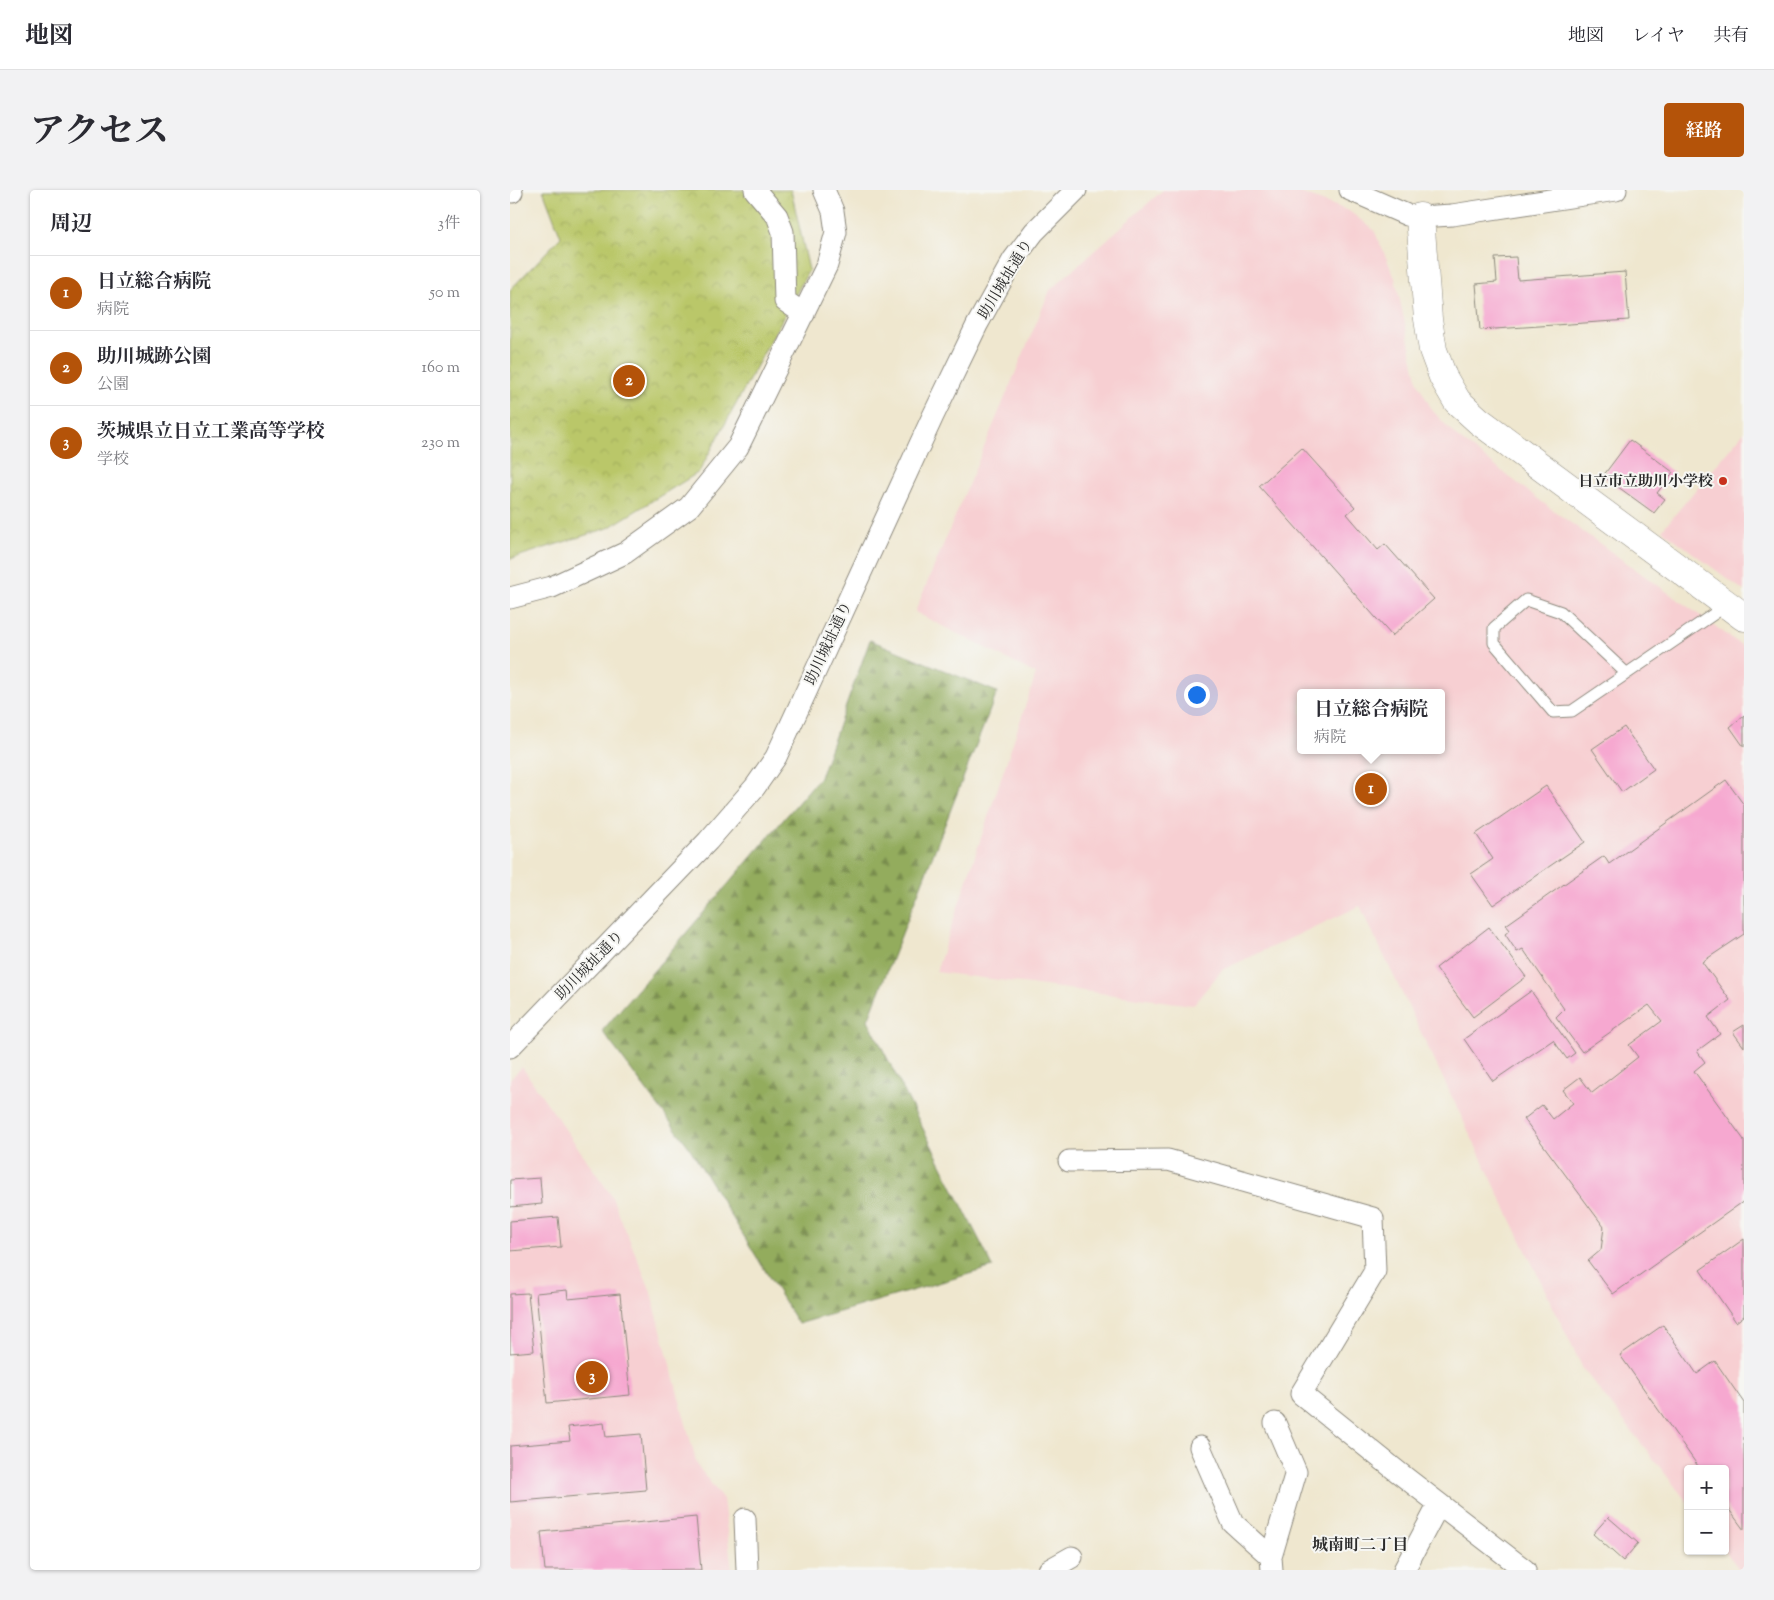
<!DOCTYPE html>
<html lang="ja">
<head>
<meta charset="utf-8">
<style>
  :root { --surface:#fff; --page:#f2f2f3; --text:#2b2b33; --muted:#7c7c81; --line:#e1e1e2; --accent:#b45309 }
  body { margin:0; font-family:"Sorts Mill Goudy","Noto Serif JP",serif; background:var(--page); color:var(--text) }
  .controls { position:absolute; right:15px; bottom:15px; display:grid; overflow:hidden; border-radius:5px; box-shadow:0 1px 4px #0004 }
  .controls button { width:45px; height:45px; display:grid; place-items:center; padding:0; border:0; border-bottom:1px solid var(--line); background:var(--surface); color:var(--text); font:25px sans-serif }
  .you { position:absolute; left:686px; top:504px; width:18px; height:18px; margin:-12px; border:4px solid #fff; border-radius:50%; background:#1a73e8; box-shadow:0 0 0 8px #1a73e833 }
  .badge { display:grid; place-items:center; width:32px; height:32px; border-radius:50%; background:var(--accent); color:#fff; font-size:16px; font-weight:700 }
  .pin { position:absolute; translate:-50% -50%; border:2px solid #fff; box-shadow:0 1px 5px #0006 }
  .popup { position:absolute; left:787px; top:499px; width:148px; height:65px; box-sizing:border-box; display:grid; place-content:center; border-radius:5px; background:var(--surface); filter:drop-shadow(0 1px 4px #0005); font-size:16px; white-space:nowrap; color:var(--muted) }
  .popup b { font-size:19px; color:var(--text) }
  .popup::after { content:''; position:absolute; left:50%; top:100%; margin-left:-10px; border:10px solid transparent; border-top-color:var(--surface) }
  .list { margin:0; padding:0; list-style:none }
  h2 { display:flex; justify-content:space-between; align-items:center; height:65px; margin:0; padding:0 20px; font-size:21px }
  h2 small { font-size:16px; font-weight:400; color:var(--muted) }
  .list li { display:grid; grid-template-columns:32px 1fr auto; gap:15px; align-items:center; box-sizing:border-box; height:75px; padding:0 20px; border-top:1px solid var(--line) }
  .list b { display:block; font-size:19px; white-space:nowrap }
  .list p { margin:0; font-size:16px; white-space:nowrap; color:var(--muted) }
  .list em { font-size:16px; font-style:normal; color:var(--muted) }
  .map { position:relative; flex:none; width:1234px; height:1380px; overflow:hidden; border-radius:5px }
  header { display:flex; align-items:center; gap:30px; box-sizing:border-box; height:70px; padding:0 25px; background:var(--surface); border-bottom:1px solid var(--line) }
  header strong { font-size:24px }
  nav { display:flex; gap:28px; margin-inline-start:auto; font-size:18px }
  .intro { display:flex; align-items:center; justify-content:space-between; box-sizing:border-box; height:120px; padding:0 30px }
  h1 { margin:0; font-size:35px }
  .button { padding:12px 22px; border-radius:5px; background:var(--accent); color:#fff; font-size:18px; font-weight:700 }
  main { display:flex; gap:30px; padding:0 30px }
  aside { flex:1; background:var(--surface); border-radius:5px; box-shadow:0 1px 4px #0004 }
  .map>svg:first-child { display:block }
  .built { fill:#f7cfd2; fill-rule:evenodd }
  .forest { fill:url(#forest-firs); stroke:#5f6c44 }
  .park { fill:url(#park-crowns); stroke:#72794a }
  .building { fill:#f6a8d0 }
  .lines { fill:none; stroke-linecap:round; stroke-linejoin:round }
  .lane-casing { stroke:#8d897d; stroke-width:13 }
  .street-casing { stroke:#8d897d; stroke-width:23 }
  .secondary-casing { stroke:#8d897d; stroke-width:29 }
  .lane { stroke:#fff; stroke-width:11 }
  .street { stroke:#fff; stroke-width:21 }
  .secondary { stroke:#fff; stroke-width:28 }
  .poi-dot { fill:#c8321e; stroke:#f6f6f2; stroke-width:2 }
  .labels { text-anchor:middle; stroke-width:4; stroke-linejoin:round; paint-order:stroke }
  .street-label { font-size:15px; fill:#2b2b2b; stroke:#f6f6f2 }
  .poi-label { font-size:15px; font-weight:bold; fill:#2b2b2b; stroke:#f6f6f2; text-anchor:end }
  .neighbourhood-label { font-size:16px; font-weight:bold; fill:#2b2b2b; stroke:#f6f6f2 }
</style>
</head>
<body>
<header>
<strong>地図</strong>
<nav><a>地図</a><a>レイヤ</a><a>共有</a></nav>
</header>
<div class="intro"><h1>アクセス</h1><a class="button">経路</a></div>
<main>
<aside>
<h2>周辺<small>3件</small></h2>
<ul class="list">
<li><span class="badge">1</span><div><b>日立総合病院</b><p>病院</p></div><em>50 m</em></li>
<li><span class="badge">2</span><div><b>助川城跡公園</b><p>公園</p></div><em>160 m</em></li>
<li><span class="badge">3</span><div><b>茨城県立日立工業高等学校</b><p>学校</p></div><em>230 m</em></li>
</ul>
</aside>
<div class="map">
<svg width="1234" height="1380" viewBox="0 0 1234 1380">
  <defs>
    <pattern id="forest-firs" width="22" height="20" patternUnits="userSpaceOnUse" patternTransform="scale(1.25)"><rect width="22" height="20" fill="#93ac5d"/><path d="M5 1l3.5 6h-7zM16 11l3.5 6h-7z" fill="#788c4d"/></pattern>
    <pattern id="park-crowns" width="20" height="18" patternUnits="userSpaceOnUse" patternTransform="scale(1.25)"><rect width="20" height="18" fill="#bac769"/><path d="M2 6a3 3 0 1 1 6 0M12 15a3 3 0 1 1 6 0" fill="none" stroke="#a0ab5b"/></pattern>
  </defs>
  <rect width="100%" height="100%" fill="#f6f6f2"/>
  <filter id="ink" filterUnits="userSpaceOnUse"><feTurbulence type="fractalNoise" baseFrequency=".02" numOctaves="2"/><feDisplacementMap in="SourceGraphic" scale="10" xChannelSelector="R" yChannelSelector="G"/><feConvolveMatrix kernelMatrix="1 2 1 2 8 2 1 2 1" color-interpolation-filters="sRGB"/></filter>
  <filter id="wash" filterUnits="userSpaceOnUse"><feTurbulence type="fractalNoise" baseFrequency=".0096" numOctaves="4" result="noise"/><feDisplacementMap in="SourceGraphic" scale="20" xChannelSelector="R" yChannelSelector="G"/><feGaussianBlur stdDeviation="1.12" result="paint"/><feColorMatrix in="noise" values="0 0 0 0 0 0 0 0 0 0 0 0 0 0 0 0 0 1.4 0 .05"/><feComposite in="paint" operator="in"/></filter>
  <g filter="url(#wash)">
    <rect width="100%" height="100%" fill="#efe7cf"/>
    <path class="built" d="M653 0H783L839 21 864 40 885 88 908 193 922 220 947 247 1040 318 1234 457V1380H1230L1215 1361V1279H1178V1313L1073 1179 850 716 712 780 683 815 426 782 526 484 405 422 540 100ZM791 503H931V560H791Z
      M1234 242V401L1152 340Z
      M12 877 101 1005 140 1099 187 1275 213 1309 222 1380H0V889Z"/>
    <path class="forest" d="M360 450 487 502 358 830 483 1077 288 1134 179 957 92 841 310 587Z"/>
    <path class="park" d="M33 0H281L299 80 189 282 98 338 0 369V100L51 47Z"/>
    <g id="blocks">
      <path class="building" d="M1006 67 1008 90 1115 82 1119 130 970 140 966 94 987 92 985 68Z
        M1120 250 1163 282 1147 303 1155 309 1144 323 1093 286Z
        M792 258 845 317 837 324 868 360 875 354 924 409 882 446 749 296Z
        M1234 525V557L1220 537Z
        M1114 537 1144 579 1112 602 1082 559Z
        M1216 590 1234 615V744L1192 772 1220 810 1198 827 1210 844 1187 861 1195 872 1184 881 1234 950V1011L1103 1104 1078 1071 1091 1060 1094 1037 1014 929 1032 915 1043 929 1063 913 1053 900 1070 887 1082 903 1128 867 1119 855 1152 831 1139 815 1072 862 1046 827 1054 819 1013 759 1007 762 995 744 1000 740 996 735 1094 666 1099 674Z
        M1036 596 1075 652 983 715 961 684 983 669 966 644Z
        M979 737 1016 787 963 827 926 778Z
        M1021 801 1065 863 1057 869 1043 850 983 891 954 849Z
        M1234 835V857L1223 842Z
        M30 988 32 1014 0 1017V990Z
        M48 1027 51 1057 0 1061V1031Z
        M1234 1049V1126L1226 1132 1190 1080Z
        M57 1100 58 1109 110 1104 120 1205 37 1213 26 1103Z
        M18 1103 24 1161 0 1163V1104Z
        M1153 1135 1187 1184 1205 1171 1234 1213V1340L1215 1314V1279H1190L1110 1165Z
        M94 1233 96 1247 131 1244 136 1300 0 1312V1256L60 1251 58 1237Z
        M186 1327 191 1380H35L31 1342Z
        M1098 1327 1128 1353 1113 1371 1083 1344Z"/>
    </g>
  </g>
  <g filter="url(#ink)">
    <use href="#blocks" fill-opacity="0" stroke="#8d897d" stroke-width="1"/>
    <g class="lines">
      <defs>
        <path id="lane" d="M1116 483 1051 422 1016 410 984 438V453L1043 522 1062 521 1217 415"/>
        <path id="street" d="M0 0 2 2
          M245 0 267 26 273 42 275 111 294 124
          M840 0 897 25 910 27 942 25 1106 0
          M0 408 42 397 115 363 179 317 228 257 317 75 326 42 323 21 314 0
          M0 857 198 651 245 597 266 567 423 226 467 135 503 70 524 42 566 0
          M559 971 658 970 863 1028 865 1081 791 1204 888 1282 1015 1380
          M690 1257 723 1333 761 1367
          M235 1329 237 1380
          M539 1380 562 1367
          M762 1380 761 1367 786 1282 765 1233
          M894 1380 929 1314"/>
        <path id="secondary" d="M910 27 918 129 923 160 933 187 947 211 969 231 1234 427"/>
      </defs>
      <use href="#lane" class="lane-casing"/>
      <use href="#street" class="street-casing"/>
      <use href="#secondary" class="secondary-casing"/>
      <use href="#lane" class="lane"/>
      <use href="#street" class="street"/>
      <use href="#secondary" class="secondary"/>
    </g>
  </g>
  <circle class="poi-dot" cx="1213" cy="291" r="5"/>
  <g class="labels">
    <g class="street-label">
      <text transform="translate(495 89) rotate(-59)" y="5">助川城址通り</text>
      <text transform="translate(318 453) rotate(-65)" y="5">助川城址通り</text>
      <text transform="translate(79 775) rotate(-46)" y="5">助川城址通り</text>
    </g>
    <g class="poi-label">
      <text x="1203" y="296">日立市立助川小学校</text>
    </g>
    <g class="neighbourhood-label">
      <text x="850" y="1360">城南町二丁目</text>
    </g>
  </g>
</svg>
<div class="controls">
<button>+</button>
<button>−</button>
</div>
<div class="you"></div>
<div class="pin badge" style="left:861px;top:599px">1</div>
<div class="popup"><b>日立総合病院</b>病院</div>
<div class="pin badge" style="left:119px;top:191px">2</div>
<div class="pin badge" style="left:82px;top:1187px">3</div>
</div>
</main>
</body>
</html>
